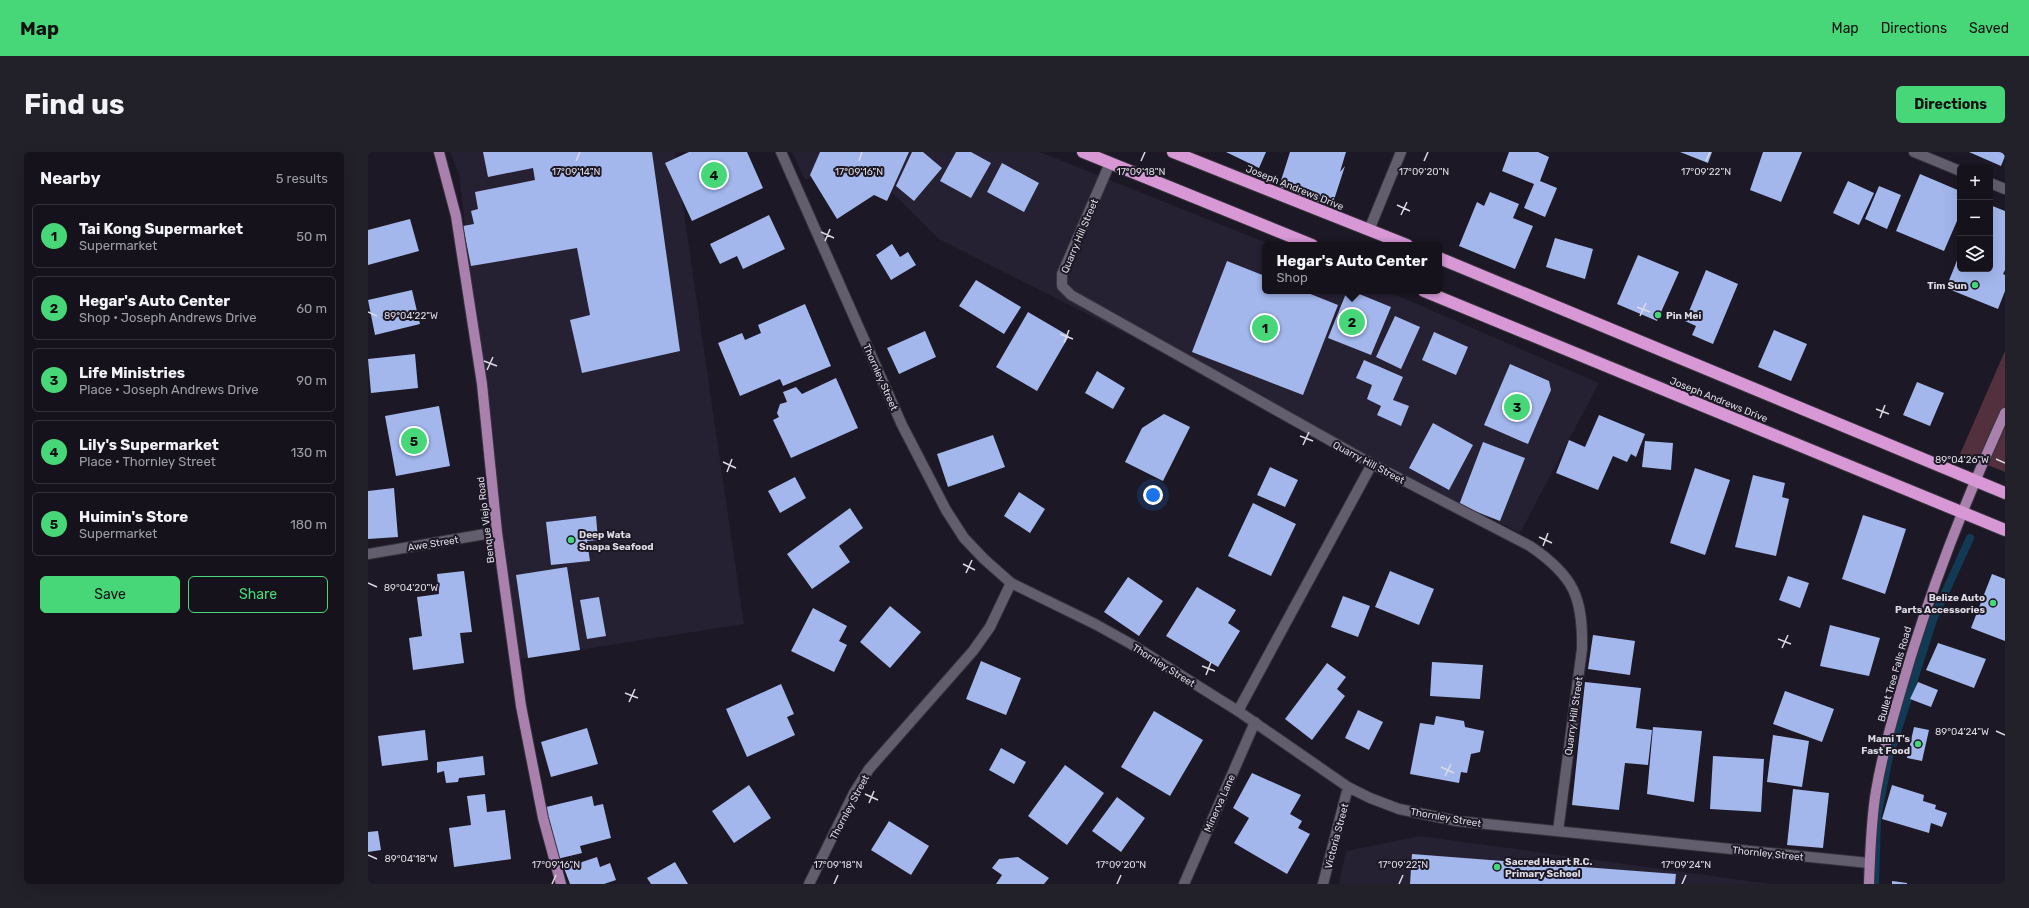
<!DOCTYPE html>
<html lang="en">
<head>
<meta charset="utf-8">
<style>
  :root { --surface:#15121c; --page:#222029; --text:#f1f3f6; --muted:#9d9ea3; --line:#34323b; --accent:#47d779 }
  body { margin:0; font-family:Rubik,sans-serif; background:var(--page); color:var(--text) }
  .controls { position:absolute; right:12px; top:12px; display:grid; overflow:hidden; border-radius:6px; box-shadow:0 4px 16px #0002 }
  .controls button { width:36px; height:36px; display:grid; place-items:center; padding:0; border:0; border-bottom:1px solid var(--line); background:var(--surface); color:var(--text); font:20px sans-serif }
  .you { position:absolute; left:785px; top:343px; width:14px; height:14px; margin:-10px; border:3px solid #fff; border-radius:50%; background:#1a73e8; box-shadow:0 0 0 6px #1a73e833 }
  .badge { display:grid; place-items:center; width:26px; height:26px; border-radius:50%; background:var(--accent); color:#111; font-size:13px; font-weight:700 }
  .pin { position:absolute; translate:-50% -50%; border:2px solid #fff; box-shadow:0 1px 4px #0006 }
  .popup { position:absolute; left:894px; top:90px; width:180px; height:52px; box-sizing:border-box; display:grid; place-content:center; border-radius:6px; background:var(--surface); filter:drop-shadow(0 1px 3px #0005); font-size:13px; white-space:nowrap; color:var(--muted) }
  .popup b { font-size:15px; color:var(--text) }
  .popup::after { content:''; position:absolute; left:50%; top:100%; margin-left:-8px; border:8px solid transparent; border-top-color:var(--surface) }
  .list { margin:0; padding:0; list-style:none }
  h2 { display:flex; justify-content:space-between; align-items:center; height:52px; margin:0; padding:0 16px; font-size:17px }
  h2 small { font-size:13px; font-weight:400; color:var(--muted) }
  .list li { display:grid; grid-template-columns:26px 1fr auto; gap:12px; align-items:center; box-sizing:border-box; height:64px; margin:0 8px 8px; padding:0 8px; border:1px solid var(--line); border-radius:6px }
  .list b { display:block; font-size:15px; white-space:nowrap }
  .list p { margin:0; font-size:13px; white-space:nowrap; color:var(--muted) }
  .list em { font-size:13px; font-style:normal; color:var(--muted) }
  .actions { display:flex; gap:8px; padding:12px 16px }
  .actions a { flex:1; padding:9px 0; border:1px solid var(--accent); border-radius:6px; text-align:center; font-size:14px; color:var(--accent) }
  .actions .main { background:var(--accent); color:#111 }
  .icon { flex:none; width:22px; height:22px; fill:none; stroke:currentColor; stroke-width:2; stroke-linecap:round; stroke-linejoin:round }
  .map { position:relative; flex:none; width:1637px; height:732px; overflow:hidden; border-radius:6px }
  header { display:flex; align-items:center; gap:24px; box-sizing:border-box; height:56px; padding:0 20px; background:var(--accent); color:#111 }
  header strong { font-size:19px }
  nav { display:flex; gap:22px; margin-inline-start:auto; font-size:14px }
  .intro { display:flex; align-items:center; justify-content:space-between; box-sizing:border-box; height:96px; padding:0 24px }
  h1 { margin:0; font-size:28px }
  .button { padding:10px 18px; border-radius:6px; background:var(--accent); color:#111; font-size:14px; font-weight:700 }
  main { display:flex; gap:24px; padding:0 24px }
  aside { flex:1; background:var(--surface); border-radius:6px; box-shadow:0 4px 16px #0002 }
  .map>svg:first-child { display:block }
  .built { fill:#262033 }
  .green { fill:#53303d }
  .lines { fill:none; stroke-linecap:round; stroke-linejoin:round }
  .stream { stroke:#113b55; stroke-width:8 }
  .building { fill:#a3b7ed }
  .minor-casing { stroke:#36333d; stroke-width:12 }
  .major-casing { stroke:#36333d; stroke-width:12 }
  .highway-casing { stroke:#36333d; stroke-width:14 }
  .minor { stroke:#635e6e; stroke-width:10 }
  .major { stroke:#a981ac; stroke-width:10 }
  .highway { stroke:#d798d5; stroke-width:12 }
  .ticks { fill:none; stroke:#dddae3; stroke-width:1.5 }
  .poi-dot { fill:#47d779; stroke:#1c1825; stroke-width:1.5 }
  .labels { text-anchor:middle; stroke-width:4; stroke-linejoin:round; paint-order:stroke }
  .street-label { font-size:10px; fill:#dddae3; stroke:#1c1825 }
  .poi-label { font-size:10px; font-weight:bold; fill:#dddae3; stroke:#1c1825; text-anchor:end }
  .ticks-label { font-size:10px; text-anchor:middle; fill:#dddae3; stroke:#1c1825; stroke-width:4; stroke-linejoin:round; paint-order:stroke }
</style>
</head>
<body>
<header>
<strong>Map</strong>
<nav><a>Map</a><a>Directions</a><a>Saved</a></nav>
</header>
<div class="intro"><h1>Find us</h1><a class="button">Directions</a></div>
<main>
<aside>
<h2>Nearby<small>5 results</small></h2>
<ul class="list">
<li><span class="badge">1</span><div><b>Tai Kong Supermarket</b><p>Supermarket</p></div><em>50 m</em></li>
<li><span class="badge">2</span><div><b>Hegar's Auto Center</b><p>Shop · Joseph Andrews Drive</p></div><em>60 m</em></li>
<li><span class="badge">3</span><div><b>Life Ministries</b><p>Place · Joseph Andrews Drive</p></div><em>90 m</em></li>
<li><span class="badge">4</span><div><b>Lily's Supermarket</b><p>Place · Thornley Street</p></div><em>130 m</em></li>
<li><span class="badge">5</span><div><b>Huimin's Store</b><p>Supermarket</p></div><em>180 m</em></li>
</ul>
<div class="actions"><a class="main">Save</a><a>Share</a></div>
</aside>
<div class="map">
<svg width="1637" height="732" viewBox="0 0 1637 732">
  <rect width="100%" height="100%" fill="#1c1825"/>
  <path class="built" d="M82 0H307L376 472 146 508 91 21Z
    M424 0H672L904 93H897V139H1019L1231 231 1152 381 571 87 487 4 437 28Z
    M1052 684 1403 732H971L978 699Z"/>
  <path class="green" d="M1637 199V320L1592 302Z"/>
  <g class="lines">
    <path class="stream" d="M1507 732 1509 666 1521 605 1566 465 1602 386"/>
  </g>
  <path class="building" d="M115 0H284L312 199 214 221 202 168 222 163 209 96 103 114 95 74 106 72 103 59 110 57 107 40 167 28 165 16 120 25Z
    M321 0H379L395 36 324 69 297 11Z
    M452 0H541L519 49 506 43 469 67 442 23Z
    M544 0H555L574 16 546 49 528 34Z
    M588 0H603L623 11 603 46 572 29Z
    M858 0H898L891 16Z
    M922 0H978L972 20 977 14 964 54 910 38Z
    M1141 0H1170L1181 5 1172 29 1189 36 1177 65 1156 56 1166 32 1134 19Z
    M1312 0H1344L1340 11Z
    M1395 0H1434L1413 50 1382 38Z
    M1601 0H1637V4L1633 14Z
    M634 11 671 31 656 60 619 40Z
    M1552 22 1592 39V62L1576 99 1528 79Z
    M1480 29 1506 41 1491 73 1465 61Z
    M1511 34 1533 43 1519 77 1497 67Z
    M1122 40 1151 52 1145 66 1165 74 1147 117 1091 94 1109 50 1116 54Z
    M1622 53 1637 59V118L1635 122 1637 123V139L1630 157 1578 136 1592 101V117H1622Z
    M401 63 417 97 375 117 369 104 352 112 342 92Z
    M42 67 51 99 0 113V78Z
    M1187 86 1225 97 1217 127 1178 115Z
    M524 92 532 105 540 100 548 113 523 128 508 103Z
    M1270 103 1311 120 1289 169 1249 152Z
    M859 109 897 124V139H935L970 153 935 243 824 200Z
    M1338 118 1370 132 1345 192 1324 183 1328 174 1317 169Z
    M608 128 653 155 636 182 591 154Z
    M44 138 52 172 7 183 0 148Z
    M979 139H984L1023 155 1003 203 960 186Z
    M437 152 463 214 415 234 412 227 372 244 350 191 374 181 377 188 393 181 390 173Z
    M660 160 701 184 669 239 628 215Z
    M1027 164 1052 175 1033 217 1008 205Z
    M1406 178 1439 192 1423 229 1390 215Z
    M557 179 568 205 531 222 519 196Z
    M1066 180 1100 195 1088 223 1054 208Z
    M47 202 50 236 3 241 0 207Z
    M996 208 1035 225 1025 248 1041 254 1033 274 1009 263 1013 254 999 247 1004 233 988 226Z
    M1142 212 1181 229 1183 238 1160 292 1116 273Z
    M729 219 757 236 745 257 717 241Z
    M468 226 490 276 423 306 405 268 411 265 409 261 412 252 419 250 415 240 428 235 434 242Z
    M1549 230 1576 241 1562 274 1535 263Z
    M71 254 82 314 28 324 17 264Z
    M796 262 822 275 795 329 757 310 774 276Z
    M1231 263 1277 282 1268 305 1263 302 1259 310 1245 304 1230 338 1188 321 1201 288 1217 295Z
    M1065 271 1105 293 1081 338 1041 316Z
    M625 283 637 315 580 335 569 302Z
    M1277 289 1305 291 1303 318 1274 315Z
    M1115 290 1157 306 1132 369 1091 353Z
    M902 315 930 328 917 355 889 343Z
    M1327 316 1362 328 1337 403 1302 391Z
    M1385 323 1417 331 1414 345 1421 347 1408 404 1367 395Z
    M427 325 438 346 412 361 400 339Z
    M26 336 30 385 0 387V339Z
    M651 340 677 357 662 381 636 364Z
    M885 351 928 372 903 424 860 404Z
    M482 356 495 376 471 394 482 410 444 437 419 402Z
    M1495 363 1538 377 1517 442 1474 427Z
    M228 364 230 388 219 389 222 409 183 413 178 370Z
    M199 415 212 498 160 506 148 423Z
    M96 419 104 480 92 481 96 511 45 518 41 486 54 484 49 445 71 442 69 422Z
    M1022 419 1066 437 1051 473 1007 455Z
    M1624 422 1637 427V489L1603 476Z
    M1420 424 1441 431 1432 456 1411 448Z
    M760 425 795 449 771 484 736 460Z
    M829 435 868 458 860 471 872 479 850 515 798 484Z
    M975 444 1002 454 990 485 963 475Z
    M231 445 238 484 219 487 212 448Z
    M522 454 553 480 522 516 492 490Z
    M445 456 479 474 471 489 479 493 466 520 423 499Z
    M1462 473 1512 486 1501 524 1452 514Z
    M1225 483 1267 489 1262 523 1220 517Z
    M1570 491 1618 507 1606 536 1558 518Z
    M613 509 653 526 638 563 598 547Z
    M1064 510 1115 513 1112 547 1062 544Z
    M959 511 978 525 969 537 977 544 944 588 917 567Z
    M1217 530 1273 536 1268 576 1284 578 1280 613 1257 611 1251 658 1204 653Z
    M1550 530 1570 538 1563 555 1542 547Z
    M413 532 426 562 419 565 427 583 379 605 358 557Z
    M1417 539 1466 557 1454 590 1405 572Z
    M990 558 1015 570 1001 598 977 586Z
    M786 559 835 588 802 644 753 615Z
    M1068 564 1096 569 1097 575 1116 579 1112 600 1103 602 1099 621 1093 620 1091 631 1042 622 1052 571 1066 573Z
    M1285 575 1334 579 1326 650 1279 642Z
    M1546 575 1561 578 1554 609 1539 606Z
    M219 576 230 612 183 625 173 590Z
    M57 578 60 608 14 614 10 584Z
    M1405 583 1441 589 1434 635 1399 630Z
    M633 596 658 610 646 632 621 618Z
    M115 604 117 623 91 626 90 630 78 631 76 619 69 621V610Z
    M1345 604 1396 607 1393 660 1342 657Z
    M697 613 736 641 699 693 660 664Z
    M884 621 933 643 922 662 934 669 930 676 942 682 919 722 866 691 881 666 865 656Z
    M381 633 403 666 366 691 344 659Z
    M1524 633 1556 643 1555 649 1568 653 1567 657 1579 661 1574 675 1563 671 1561 681 1514 667Z
    M1425 637 1461 641 1455 696 1419 693Z
    M117 642 119 660 137 658 143 707 86 715 81 676 103 673 99 644Z
    M224 644 226 654 235 652 243 686 212 694 214 701 185 708 174 656Z
    M749 645 777 666 753 700 724 679Z
    M521 669 561 694 543 723 503 698Z
    M10 679 13 698 0 700V680Z
    M1044 702 1308 722 1307 732H1042Z
    M229 705 232 715 242 711 248 728 236 732H202L196 716Z
    M650 705 681 726 676 732H628L634 723 624 716 631 707Z
    M307 710 320 732H283L279 726Z
    M1524 729 1539 731V732H1524Z"/>
  <g class="lines">
    <defs>
      <path id="minor" d="M413 0 534 273 578 358 596 386 616 407 643 431 727 472 763 492 870 559 980 635 1002 646 1031 657 1089 669 1501 711
        M1546 0 1592 19
        M742 11 694 122V134L703 143 1004 312 1162 394C1206 424 1215 445 1214 497L1190 679
        M1622 31 1637 37
        M1001 78 1033 0
        M0 402 129 380
        M870 559 1004 312
        M441 732 486 641 501 617 605 499 622 475 643 431
        M816 732 887 570
        M955 732 980 635"/>
      <path id="major" d="M71 0 88 64 114 232 129 380 153 554 175 666 193 732
        M1501 732C1502 701 1503 669 1508 639 1516 593 1530 548 1543 504 1569 421 1601 340 1637 261"/>
      <path id="highway" d="M715 0 944 93
        M805 0 1039 93
        M1071 106 1637 341
        M1056 139 1637 378"/>
    </defs>
    <use href="#minor" class="minor-casing"/>
    <use href="#major" class="major-casing"/>
    <use href="#highway" class="highway-casing"/>
    <use href="#minor" class="minor"/>
    <use href="#major" class="major"/>
    <use href="#highway" class="highway"/>
  </g>
  <path class="ticks" d="M208 9 212 0M491 9 494 0M773 9 777 0M1056 9 1060 0M1338 9 1342 0M1029 53 1042 59M1033 63 1039 50M453 80 466 86M457 89 462 77M1269 155 1282 160M0 160 9 164M1272 164 1278 151M692 182 705 187M696 191 701 178M116 209 129 214M119 218 125 205M1508 257 1521 262M1512 266 1517 253M932 284 945 289M935 293 941 280M1628 307 1637 311M355 310 368 316M359 320 364 307M1171 385 1184 391M1175 394 1180 381M595 412 607 418M598 421 604 408M0 431 9 435M1410 487 1423 492M1414 496 1420 483M834 514 847 519M838 523 843 510M257 541 270 546M261 550 267 537M1628 579 1637 583M1073 615 1086 621M1077 624 1083 612M497 642 510 648M501 651 506 639M0 703 9 707M184 732 188 723M466 732 470 723M749 732 753 723M1031 732 1035 723M1314 732 1318 723"/>
  <g class="poi-dot">
    <circle cx="1607" cy="133" r="4"/>
    <circle cx="1290" cy="163" r="4"/>
    <circle cx="203" cy="388" r="4"/>
    <circle cx="1625" cy="451" r="4"/>
    <circle cx="1550" cy="592" r="4"/>
    <circle cx="1129" cy="715" r="4"/>
  </g>
  <g class="labels">
    <g class="street-label">
      <text transform="translate(927 35) rotate(22)" y="4">Joseph Andrews Drive</text>
      <text transform="translate(711 84) rotate(-67)" y="4">Quarry Hill Street</text>
      <text transform="translate(513 225) rotate(66)" y="4">Thornley Street</text>
      <text transform="translate(1351 247) rotate(22)" y="4">Joseph Andrews Drive</text>
      <text transform="translate(1001 310) rotate(28)" y="4">Quarry Hill Street</text>
      <text transform="translate(117 368) rotate(-97)" y="4">Benque Viejo Road</text>
      <text transform="translate(65 391) rotate(-9)" y="4">Awe Street</text>
      <text transform="translate(796 513) rotate(32)" y="4">Thornley Street</text>
      <text transform="translate(1526 522) rotate(-74)" y="4">Bullet Tree Falls Road</text>
      <text transform="translate(1205 564) rotate(-82)" y="4">Quarry Hill Street</text>
      <text transform="translate(851 651) rotate(-66)" y="4">Minerva Lane</text>
      <text transform="translate(481 655) rotate(-62)" y="4">Thornley Street</text>
      <text transform="translate(1078 665) rotate(10)" y="4">Thornley Street</text>
      <text transform="translate(968 684) rotate(-75)" y="4">Victoria Street</text>
      <text transform="translate(1400 701) rotate(6)" y="4">Thornley Street</text>
    </g>
    <g class="poi-label">
      <text x="1599" y="137">Tim Sun</text>
      <text x="1298" y="167" text-anchor="start">Pin Mei</text>
      <text x="211" y="386" text-anchor="start">Deep Wata<tspan x="211" dy="12">Snapa Seafood</tspan></text>
      <text x="1617" y="449">Belize Auto<tspan x="1617" dy="12">Parts Accessories</tspan></text>
      <text x="1542" y="590">Mami T's<tspan x="1542" dy="12">Fast Food</tspan></text>
      <text x="1137" y="713" text-anchor="start">Sacred Heart R.C.<tspan x="1137" dy="12">Primary School</tspan></text>
    </g>
  </g>
  <g class="ticks-label">
    <text x="208" y="23">17°09'14"N</text>
    <text x="491" y="23">17°09'16"N</text>
    <text x="773" y="23">17°09'18"N</text>
    <text x="1056" y="23">17°09'20"N</text>
    <text x="1338" y="23">17°09'22"N</text>
    <text x="43" y="167">89°04'22"W</text>
    <text x="1594" y="311">89°04'26"W</text>
    <text x="43" y="439">89°04'20"W</text>
    <text x="1594" y="583">89°04'24"W</text>
    <text x="43" y="710">89°04'18"W</text>
    <text x="188" y="716">17°09'16"N</text>
    <text x="470" y="716">17°09'18"N</text>
    <text x="753" y="716">17°09'20"N</text>
    <text x="1035" y="716">17°09'22"N</text>
    <text x="1318" y="716">17°09'24"N</text>
  </g>
</svg>
<div class="controls">
<button>+</button>
<button>−</button>
<button><svg class="icon" aria-label="layers" viewBox="0 0 24 24"><path d="M12 4l9 5-9 5-9-5zM3 14l9 5 9-5"/></svg></button>
</div>
<div class="you"></div>
<div class="pin badge" style="left:897px;top:176px">1</div>
<div class="pin badge" style="left:984px;top:170px">2</div>
<div class="popup"><b>Hegar's Auto Center</b>Shop</div>
<div class="pin badge" style="left:1149px;top:255px">3</div>
<div class="pin badge" style="left:346px;top:23px">4</div>
<div class="pin badge" style="left:46px;top:289px">5</div>
</div>
</main>
</body>
</html>
